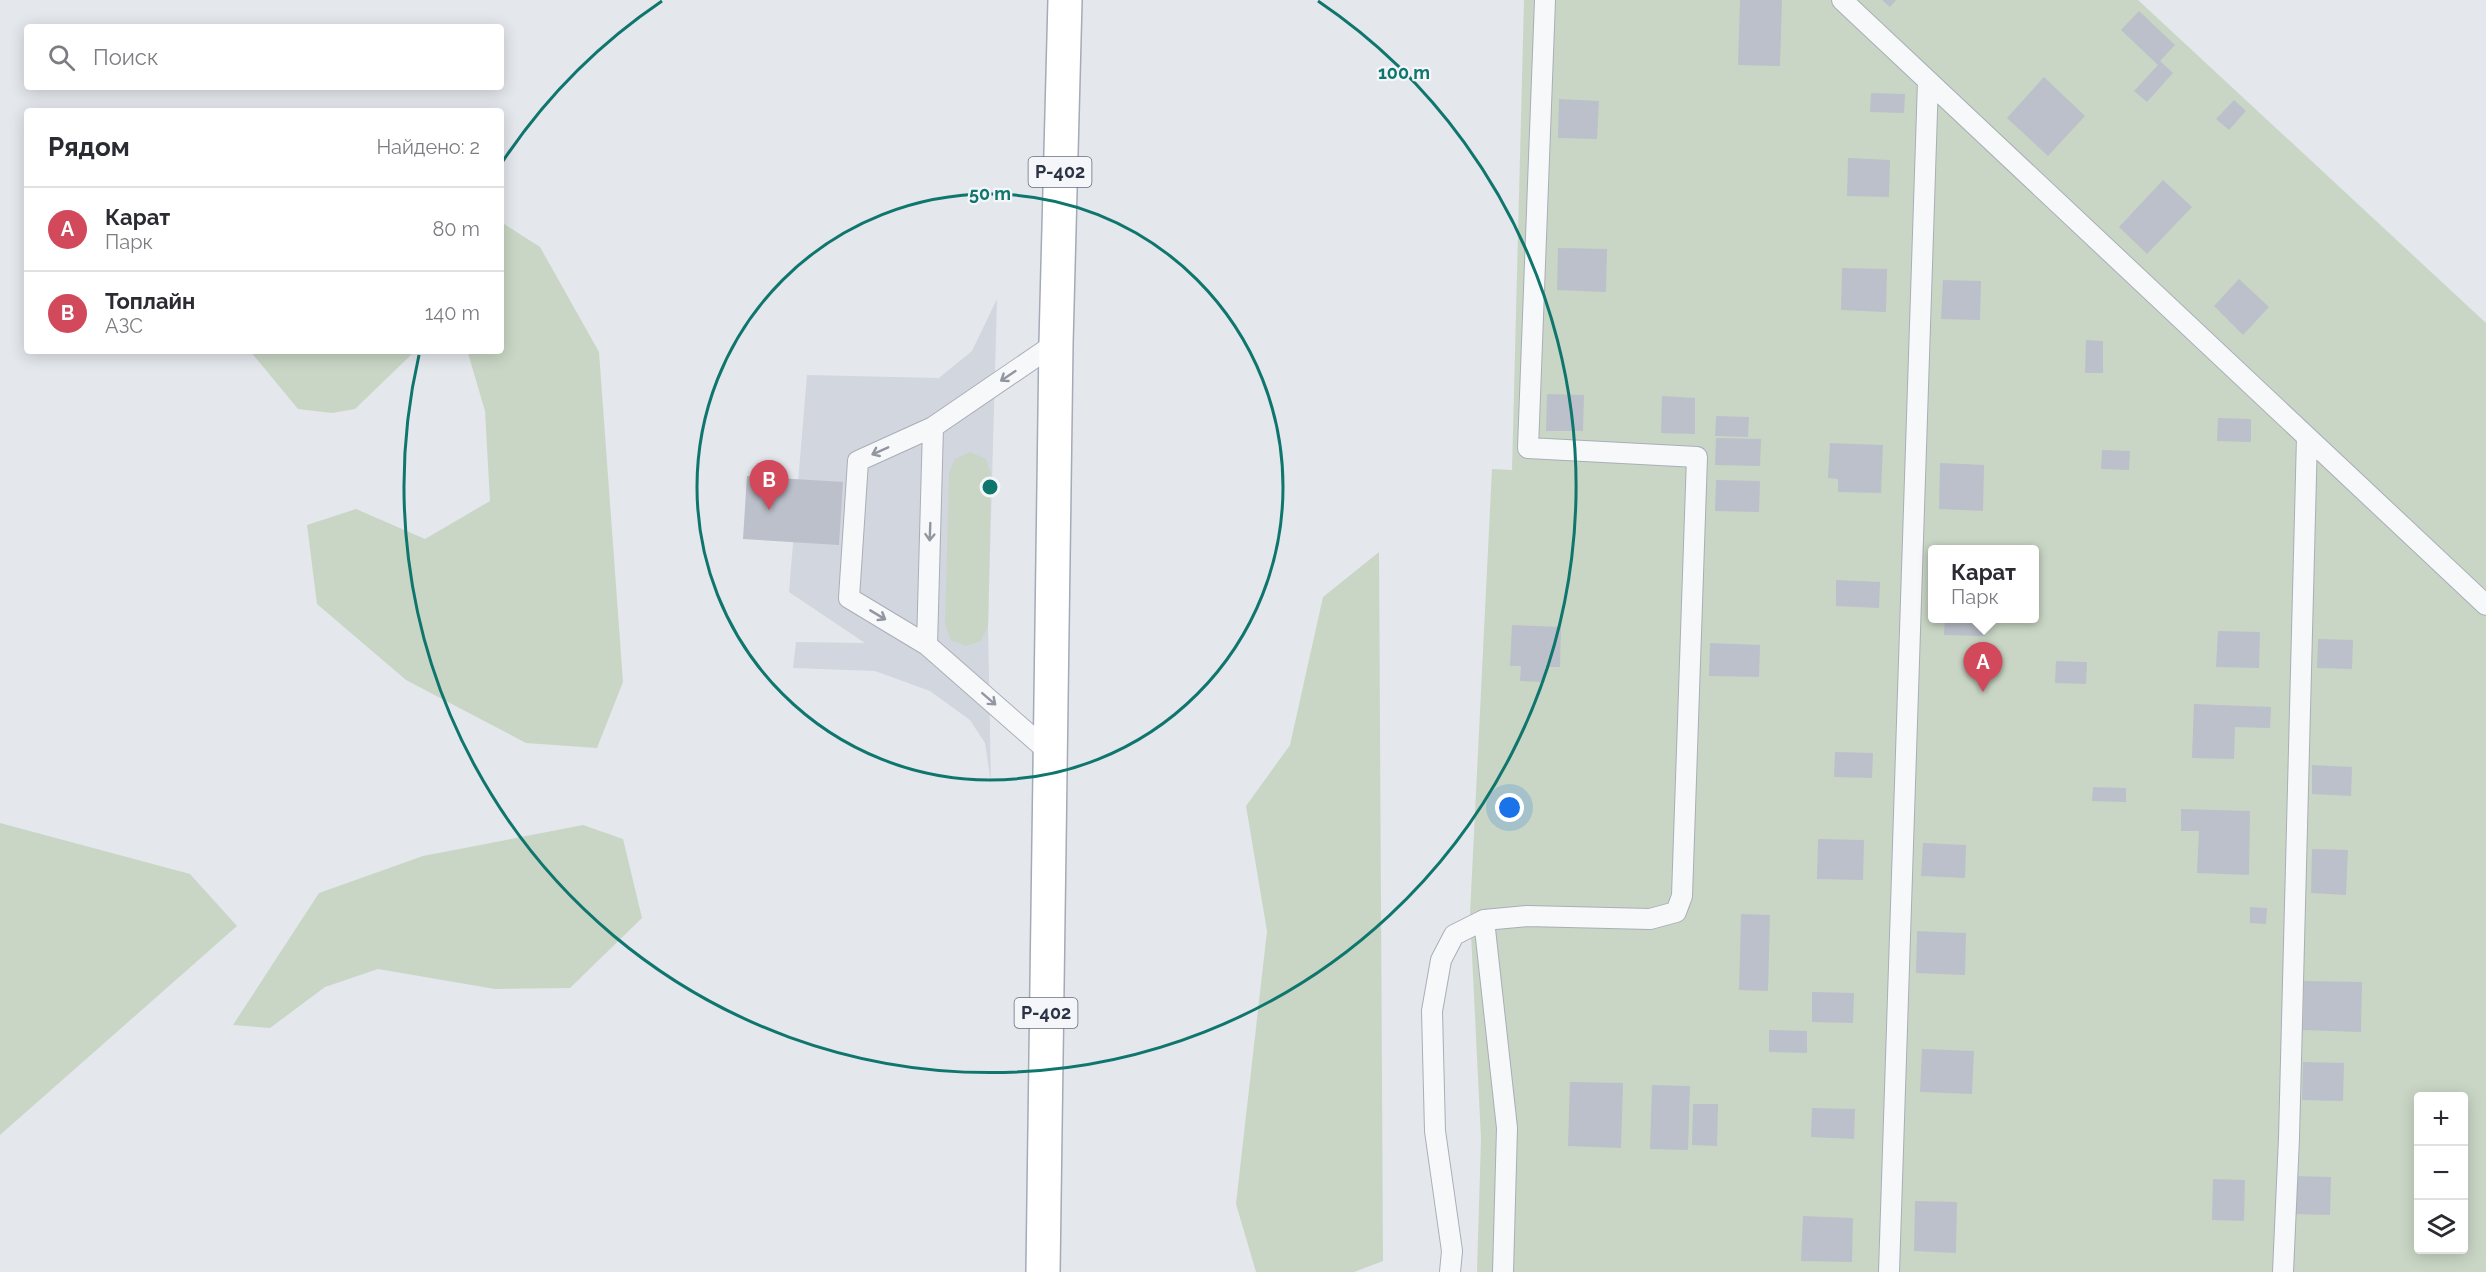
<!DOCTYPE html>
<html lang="ru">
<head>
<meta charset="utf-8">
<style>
  :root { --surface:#fff; --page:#f7f7f7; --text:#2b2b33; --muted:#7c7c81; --line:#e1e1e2; --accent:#d1495b }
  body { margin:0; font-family:Raleway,sans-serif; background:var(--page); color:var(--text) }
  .controls { position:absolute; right:18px; bottom:18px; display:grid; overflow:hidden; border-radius:6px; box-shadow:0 3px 15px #0003 }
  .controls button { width:54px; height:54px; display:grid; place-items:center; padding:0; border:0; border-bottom:2px solid var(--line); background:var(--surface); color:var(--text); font:30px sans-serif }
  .you { position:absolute; left:1510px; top:808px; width:21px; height:21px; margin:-15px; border:4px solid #fff; border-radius:50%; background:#1a73e8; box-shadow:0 0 0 9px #1a73e833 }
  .badge { display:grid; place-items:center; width:39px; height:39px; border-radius:50%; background:var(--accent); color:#fff; font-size:20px; font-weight:700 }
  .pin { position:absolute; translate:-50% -50px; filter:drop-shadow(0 2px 3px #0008) }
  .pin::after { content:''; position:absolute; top:32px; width:21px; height:18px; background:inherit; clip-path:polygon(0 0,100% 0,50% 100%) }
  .popup { position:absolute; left:1928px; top:545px; width:111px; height:78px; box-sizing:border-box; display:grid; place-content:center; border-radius:6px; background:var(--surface); filter:drop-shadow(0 2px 4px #0005); font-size:20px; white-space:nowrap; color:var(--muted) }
  .popup b { font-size:22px; color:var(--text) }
  .popup::after { content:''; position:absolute; left:50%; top:100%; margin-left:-12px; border:12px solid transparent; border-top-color:var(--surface) }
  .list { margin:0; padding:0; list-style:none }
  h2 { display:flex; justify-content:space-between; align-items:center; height:78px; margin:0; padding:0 24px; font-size:26px }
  h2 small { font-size:20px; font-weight:400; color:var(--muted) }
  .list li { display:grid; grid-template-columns:39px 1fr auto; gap:18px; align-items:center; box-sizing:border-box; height:84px; padding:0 24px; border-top:2px solid var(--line) }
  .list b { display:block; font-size:22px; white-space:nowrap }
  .list p { margin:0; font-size:20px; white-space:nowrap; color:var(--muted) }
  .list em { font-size:20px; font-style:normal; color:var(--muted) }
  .icon { flex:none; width:33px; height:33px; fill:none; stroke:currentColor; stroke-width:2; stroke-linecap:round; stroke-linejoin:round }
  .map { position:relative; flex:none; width:2486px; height:1272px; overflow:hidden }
  .search { position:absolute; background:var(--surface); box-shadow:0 3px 15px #0003; left:24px; top:24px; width:480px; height:66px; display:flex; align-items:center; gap:15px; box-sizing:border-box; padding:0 21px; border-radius:6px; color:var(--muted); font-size:22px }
  .panel { position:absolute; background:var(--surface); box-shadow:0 3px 15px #0003; left:24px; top:108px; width:480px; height:246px; border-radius:6px }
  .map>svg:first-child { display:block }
  .built { fill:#d2d6de }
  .green { fill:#c9d6c5; fill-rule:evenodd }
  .building { fill:#bbc0ca }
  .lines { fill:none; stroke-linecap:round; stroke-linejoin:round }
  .lane-casing { stroke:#a9aeb7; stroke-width:22 }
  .primary-casing { stroke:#a3abb8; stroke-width:36 }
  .lane { stroke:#f7f8fa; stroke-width:20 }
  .primary { stroke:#fff; stroke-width:33 }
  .oneway { stroke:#9196a0 }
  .ring { fill:none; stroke:#0f766e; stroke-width:3 }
  .labels { text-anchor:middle; stroke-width:4.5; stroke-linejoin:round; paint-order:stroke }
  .shield { fill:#f4f6f9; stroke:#676e7b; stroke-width:1.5 }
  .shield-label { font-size:18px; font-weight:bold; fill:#2b3445 }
  .centre { fill:#0f766e; stroke:#f4f6f9; stroke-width:3 }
  .ring-label { font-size:18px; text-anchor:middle; font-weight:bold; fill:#0f766e; stroke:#f4f6f9; stroke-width:4.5; stroke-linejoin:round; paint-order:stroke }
</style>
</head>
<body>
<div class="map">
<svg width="2486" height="1272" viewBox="0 0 2486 1272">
  <rect width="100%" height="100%" fill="#e4e7ec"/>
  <path class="built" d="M997 299 988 626 991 783 985 743 970 720 930 691 875 671 793 668 796 642 865 643 789 592 807 375 939 378 972 351Z"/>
  <path class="green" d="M1524 0H2138L2486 323V1272H1477L1481 1139 1470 914 1492 469 1512 470ZM1932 550H2034V618H1932ZM2418 1096H2464V1250H2418Z
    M501 222 540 247 599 352 623 682 597 748 526 743 406 680 317 604 307 525 356 509 425 539 490 501 485 411 468 353H413L355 409 332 413 298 409 250 351H501Z
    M970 452 986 459 991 474 988 626 981 641 966 646 951 640 945 625 949 473 955 459Z
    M1379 552 1383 1261 1354 1272H1256L1236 1204 1267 931 1246 806 1290 745 1323 597Z
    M0 823 190 874 237 926 0 1135Z
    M583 825 623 839 642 918 570 988 495 989 378 969 325 987 270 1028 233 1025 319 893 423 856Z"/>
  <path class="building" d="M1740 0H1782L1780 66 1738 65Z
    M1882 0H1896L1890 7Z
    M2139 11 2175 45 2160 61 2173 73 2147 102 2134 91 2158 65 2121 30Z
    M2044 77 2085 116 2048 156 2007 118Z
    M1871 93 1905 94 1904 113 1870 112Z
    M1559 99 1599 101 1597 139 1558 138Z
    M2234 100 2246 111 2229 130 2216 119Z
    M1848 158 1890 160 1889 197 1847 196Z
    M2163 180 2192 207 2147 254 2119 227Z
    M1558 248 1607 249 1606 292 1557 290Z
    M1842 268 1887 269 1886 312 1841 310Z
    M2239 279 2269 307 2243 335 2214 306Z
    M1943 280 1981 281 1980 320 1941 319Z
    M2086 340 2103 341V373H2085Z
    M1547 394 1584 395 1583 431H1546Z
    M1662 396 1695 398V434L1661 433Z
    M1716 416 1749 417 1748 437 1715 436Z
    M2218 418 2251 419V442L2217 441Z
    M1716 438 1761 439 1760 466 1715 465Z
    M1830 443 1883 445 1881 493 1838 492V479L1828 478Z
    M2102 450 2130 451 2129 470 2101 469Z
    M1940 463 1984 465 1983 511 1939 509Z
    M747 476 843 482 839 545 743 539Z
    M1716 480 1760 481 1759 512 1715 511Z
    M1836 580 1880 582 1879 608 1836 606Z
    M1945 618H1985V636L1944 635Z
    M1512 625 1561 627 1560 667H1545V682L1520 681 1521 666H1510Z
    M2218 631 2260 632 2259 668 2216 667Z
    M2318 639 2353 640 2352 669 2317 668Z
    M1710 643 1760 645 1759 677 1709 676Z
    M2056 661 2087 662 2086 684 2055 683Z
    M2194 704 2271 707 2270 728 2235 727 2234 759 2192 758Z
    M1835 752 1873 753 1872 778 1834 777Z
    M2312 765 2352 767 2351 796 2312 794Z
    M2093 787 2126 788V802L2092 801Z
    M2181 809 2250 811 2249 875 2197 873 2199 831H2181Z
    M1818 839 1864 840 1863 880 1817 879Z
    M1923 843 1966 845 1965 878 1921 876Z
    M2312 849 2348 850 2346 895 2311 893Z
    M2250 907 2267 908 2266 924 2250 923Z
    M1741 914 1770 915 1768 991 1739 990Z
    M1917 931 1966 933 1965 975 1916 973Z
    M2304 981 2362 982 2361 1032 2303 1030Z
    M1812 992 1854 993 1853 1023 1812 1022Z
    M1769 1030 1807 1031V1053L1769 1052Z
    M1922 1049 1974 1051 1972 1094 1920 1092Z
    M2303 1062 2344 1063 2343 1101 2302 1100Z
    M1570 1082 1623 1083 1621 1148 1568 1146Z
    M1652 1085 1690 1086 1688 1150 1650 1149Z
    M1693 1104H1718L1717 1146 1692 1145Z
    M1812 1108 1855 1109 1854 1139 1811 1137Z
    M2295 1176 2331 1177 2330 1215 2294 1214Z
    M2213 1179 2245 1180 2244 1221 2212 1220Z
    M1915 1201 1957 1202 1956 1253 1914 1251Z
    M1803 1216 1853 1218 1852 1262 1801 1261Z"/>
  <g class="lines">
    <defs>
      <path id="lane" d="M1842 0 2486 605
        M927 645 849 598 858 461 933 427
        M1050 753 927 645 933 427 1056 343
        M1450 1272 1452 1251 1435 1131 1432 1011 1441 960 1454 935 1484 920
        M1503 1272 1507 1128 1484 920 1527 916 1650 919 1676 912 1682 896 1697 457 1528 448 1545 0
        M1889 1272 1928 81
        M2283 1272 2289 1138 2307 437"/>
      <path id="primary" d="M1043 1272 1056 343 1065 0"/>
    </defs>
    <use href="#lane" class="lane-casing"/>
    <use href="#primary" class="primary-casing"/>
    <use href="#lane" class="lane"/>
    <use href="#primary" class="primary"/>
  </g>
  <defs><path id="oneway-shaft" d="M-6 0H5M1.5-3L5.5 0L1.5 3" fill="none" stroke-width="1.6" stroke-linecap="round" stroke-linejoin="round" transform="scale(1.5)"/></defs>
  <g class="oneway">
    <use href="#oneway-shaft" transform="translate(1008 376) rotate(146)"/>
    <use href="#oneway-shaft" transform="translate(880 451) rotate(156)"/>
    <use href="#oneway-shaft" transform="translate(930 532) rotate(92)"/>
    <use href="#oneway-shaft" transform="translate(878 615) rotate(31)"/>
    <use href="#oneway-shaft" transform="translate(989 699) rotate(41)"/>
  </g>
  <g class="ring">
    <circle cx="990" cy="487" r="293"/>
    <path d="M501 164A586 586 0 0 1 662 1M1318 1A586 586 0 1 1 419 355"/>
  </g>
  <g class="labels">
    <g class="shield">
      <rect x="1028.5" y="157" width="63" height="30" rx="4.5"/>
      <rect x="1014.5" y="998" width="63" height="30" rx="4.5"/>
    </g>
    <g class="shield-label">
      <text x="1060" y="178">Р-402</text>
      <text x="1046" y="1019">Р-402</text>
    </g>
  </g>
  <circle cx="990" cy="487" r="9" class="centre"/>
  <g class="ring-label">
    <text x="1404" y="79">100 m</text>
    <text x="990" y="200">50 m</text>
  </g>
</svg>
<div class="controls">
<button>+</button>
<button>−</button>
<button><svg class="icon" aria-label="layers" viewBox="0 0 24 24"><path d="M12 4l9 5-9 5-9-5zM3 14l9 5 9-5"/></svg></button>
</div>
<div class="you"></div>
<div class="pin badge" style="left:1983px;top:692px">A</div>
<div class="popup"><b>Карат</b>Парк</div>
<div class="pin badge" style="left:769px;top:510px">B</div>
<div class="search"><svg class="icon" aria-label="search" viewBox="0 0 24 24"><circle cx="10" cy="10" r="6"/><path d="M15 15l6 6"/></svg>Поиск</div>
<section class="panel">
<h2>Рядом<small>Найдено: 2</small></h2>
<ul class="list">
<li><span class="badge">A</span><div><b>Карат</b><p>Парк</p></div><em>80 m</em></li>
<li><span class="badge">B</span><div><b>Топлайн</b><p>АЗС</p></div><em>140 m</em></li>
</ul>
</section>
</div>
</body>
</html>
